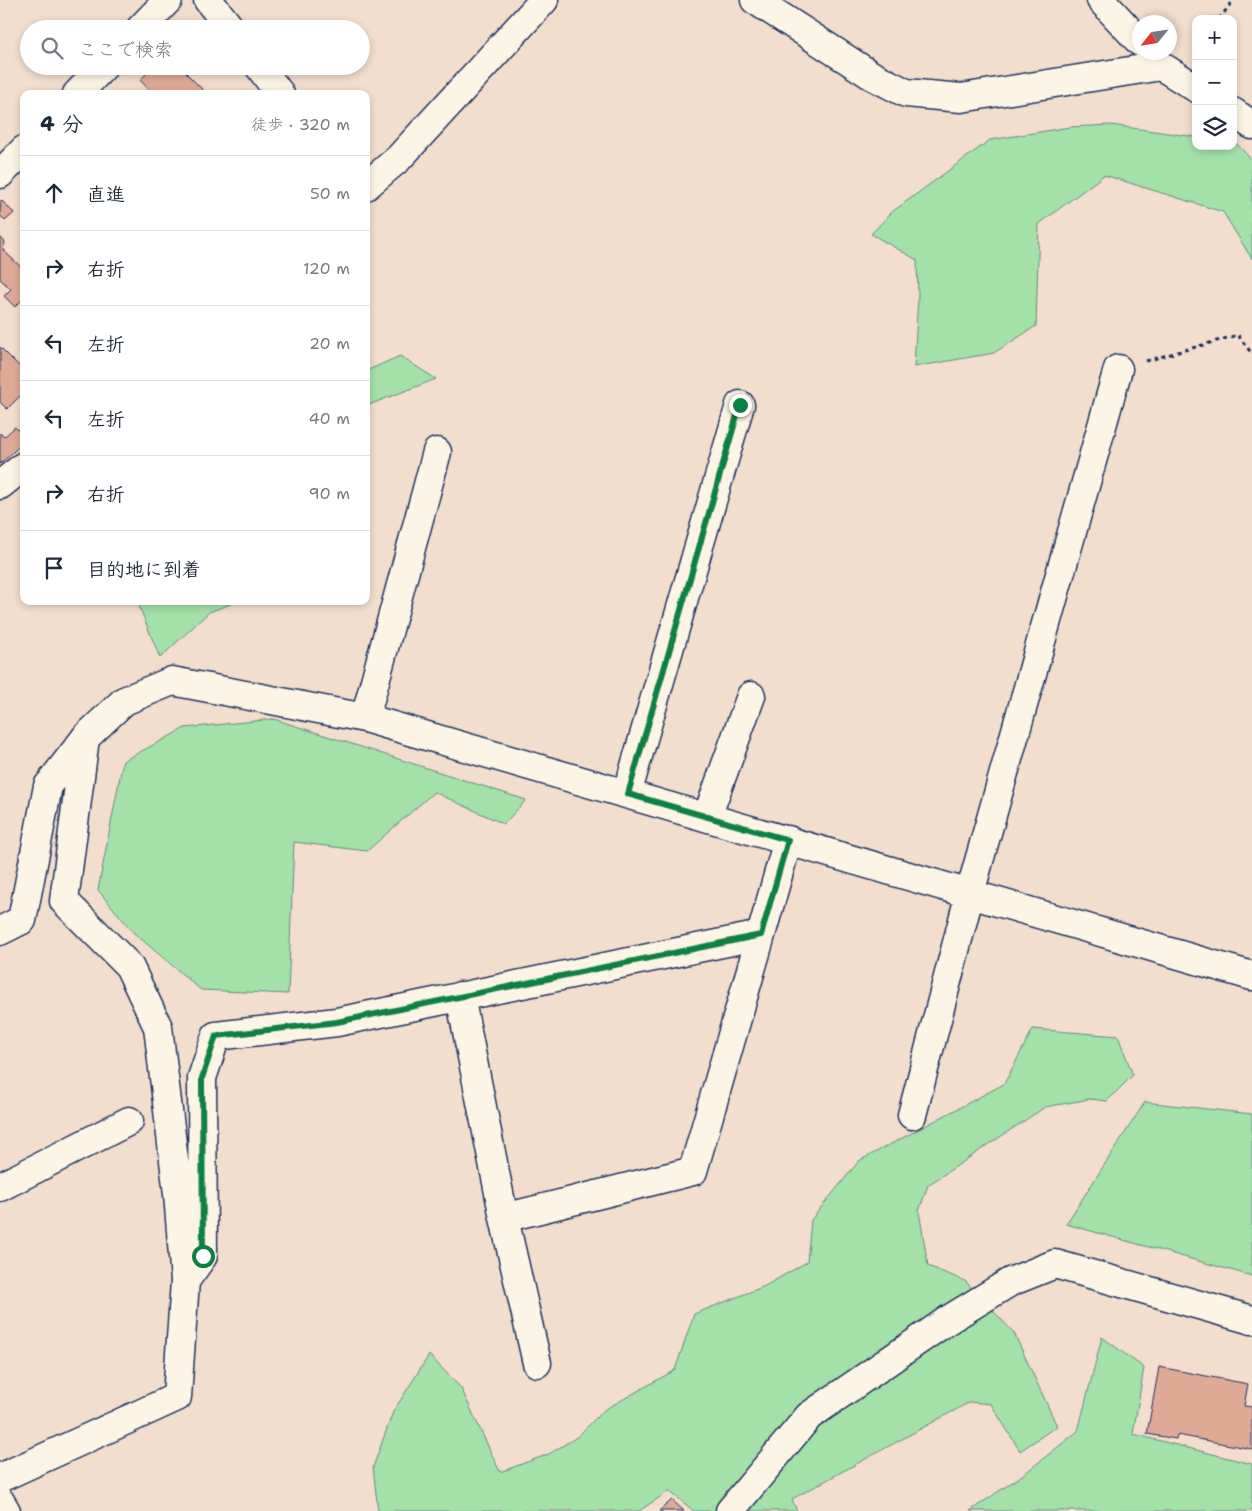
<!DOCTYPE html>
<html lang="ja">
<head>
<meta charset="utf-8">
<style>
  :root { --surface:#fff; --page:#f6f6f7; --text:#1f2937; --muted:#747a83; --line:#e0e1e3 }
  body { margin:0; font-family:"Shantell Sans","Klee One",sans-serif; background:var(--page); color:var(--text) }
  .controls { position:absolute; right:15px; top:15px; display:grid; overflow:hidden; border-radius:10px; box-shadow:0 2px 8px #0003 }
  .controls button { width:45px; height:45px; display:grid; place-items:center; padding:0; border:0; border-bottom:1px solid var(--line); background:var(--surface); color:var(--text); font:25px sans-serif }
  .compass { position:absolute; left:1132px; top:15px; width:45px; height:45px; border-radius:50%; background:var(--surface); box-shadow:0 2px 8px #0003; rotate:240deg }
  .stop { position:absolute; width:15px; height:15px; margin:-11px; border:4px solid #0b8043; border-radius:50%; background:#fff }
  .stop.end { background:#0b8043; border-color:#fff; box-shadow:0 1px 5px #0008 }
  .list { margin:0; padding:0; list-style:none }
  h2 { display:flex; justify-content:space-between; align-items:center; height:65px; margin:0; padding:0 20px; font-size:21px }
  h2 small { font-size:16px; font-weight:400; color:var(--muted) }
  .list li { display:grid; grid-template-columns:32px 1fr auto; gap:15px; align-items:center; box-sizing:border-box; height:75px; padding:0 20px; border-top:1px solid var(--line) }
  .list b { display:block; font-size:19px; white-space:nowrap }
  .list em { font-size:16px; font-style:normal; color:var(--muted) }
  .icon { flex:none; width:28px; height:28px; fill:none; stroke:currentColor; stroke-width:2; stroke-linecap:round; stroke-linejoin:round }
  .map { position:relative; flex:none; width:1252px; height:1511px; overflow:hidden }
  .search { position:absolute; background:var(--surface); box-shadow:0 2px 8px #0003; left:20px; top:20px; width:350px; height:55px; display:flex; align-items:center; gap:12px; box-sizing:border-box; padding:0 18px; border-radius:28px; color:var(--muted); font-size:19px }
  .panel { position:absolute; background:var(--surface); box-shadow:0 2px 8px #0003; left:20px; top:90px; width:350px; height:515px; border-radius:10px }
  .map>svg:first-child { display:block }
  .green { fill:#a4e1a8; stroke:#608883 }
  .building { fill:#dfaa95; stroke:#1b2f5e }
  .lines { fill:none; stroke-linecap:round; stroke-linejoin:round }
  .minor-casing { stroke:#1b2f5e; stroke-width:31 }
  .path { stroke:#1b2f5e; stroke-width:3; stroke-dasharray:4 4; stroke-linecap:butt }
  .minor { stroke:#fcf5e5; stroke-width:28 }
  .route { stroke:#0b8043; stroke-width:6 }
</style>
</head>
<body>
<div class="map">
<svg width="1252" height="1511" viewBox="0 0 1252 1511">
  <rect width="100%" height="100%" fill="#f3decd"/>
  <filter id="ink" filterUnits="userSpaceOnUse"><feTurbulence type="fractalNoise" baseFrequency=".02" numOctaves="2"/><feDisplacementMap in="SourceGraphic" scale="10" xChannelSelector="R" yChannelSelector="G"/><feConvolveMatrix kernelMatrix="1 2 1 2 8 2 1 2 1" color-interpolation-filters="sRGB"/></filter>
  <g filter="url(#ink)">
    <path class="green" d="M1111 125 1196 137V146H1233L1235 142 1252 160V259L1223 212 1104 175 1039 224 1036 326 994 353 914 367 918 296 917 260 871 234 892 212 990 140 1070 127Z
      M400 356 436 379 366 406V371Z
      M137 601H239L209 612 160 658Z
      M274 719 526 800 504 824 434 792 367 851 294 842 288 994 201 990 134 933 98 890 123 761 185 728Z
      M1033 1029 1118 1036 1133 1075 1107 1101 1090 1099 1045 1107 928 1185 919 1211 928 1266 965 1281 1014 1333 1057 1426 1020 1451 991 1404 970 1402 792 1499 797 1511H694L669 1491 639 1511H378L373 1467 393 1412 429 1355 461 1388 500 1472 549 1454 577 1437 604 1410 675 1370 694 1314 765 1286 807 1262 811 1220 859 1161 1004 1084Z
      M1145 1102 1252 1114V1276L1066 1224Z
      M1102 1337 1144 1368 1133 1434 1252 1464V1511H970L1024 1474 1078 1431Z"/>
    <path class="building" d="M154 66H193L186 73 207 94H153L140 80Z
      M1 200 14 213 5 221 0 215Z
      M0 237 5 242 3 250 24 270V298L15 307 4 296 11 289 0 279Z
      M0 347 20 367 24 364V392L7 409 0 402Z
      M15 427 24 436V442L0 464V433L4 437Z
      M1159 1367 1248 1384 1244 1406 1252 1407V1449L1177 1435 1176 1439 1147 1434Z
      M672 1500 684 1511H659Z"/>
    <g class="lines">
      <defs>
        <path id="minor" d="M208 0 231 29
          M755 0 871 75 906 93 961 98 1161 66
          M1101 0 1140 42
          M140 29 168 0
          M1150 54 1161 66 1196 88
          M259 66 280 94
          M77 94 104 66
          M1233 112 1252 125
          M0 174 24 150
          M366 186 399 158 544 0
          M0 485 24 466
          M365 718 437 452
          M627 794 740 405
          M707 817 751 696
          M0 931 22 920 48 786 86 737 124 701 172 681 365 718 1252 976
          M460 996 504 1218 537 1363
          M912 1115 970 893 1118 369
          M0 1187 129 1121
          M504 1218 693 1171 761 935
          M185 1281 203 1256 202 1078 216 1036 337 1022 761 935 788 840
          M0 1478 177 1397 185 1281 178 1194 158 1027 129 966 64 901 85 738
          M0 1501 6 1511
          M730 1511 809 1416 948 1320 1010 1282 1055 1264 1252 1320"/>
      </defs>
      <use href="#minor" class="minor-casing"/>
      <path class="path" d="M1219 19 1234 0
        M1146 361 1238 335 1252 354"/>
      <use href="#minor" class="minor"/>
    </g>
  </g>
  <g class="lines" filter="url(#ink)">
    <path class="route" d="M203 1256 202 1078 216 1036 337 1022 761 935 788 840 628 794 740 405"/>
  </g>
</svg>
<div class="controls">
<button>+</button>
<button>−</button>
<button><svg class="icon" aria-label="layers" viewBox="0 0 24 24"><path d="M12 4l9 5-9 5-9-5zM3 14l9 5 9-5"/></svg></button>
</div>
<svg class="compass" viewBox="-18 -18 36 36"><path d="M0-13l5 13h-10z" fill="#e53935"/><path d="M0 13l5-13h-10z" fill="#747a83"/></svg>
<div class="stop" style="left:203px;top:1256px"></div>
<div class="stop end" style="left:740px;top:405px"></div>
<div class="search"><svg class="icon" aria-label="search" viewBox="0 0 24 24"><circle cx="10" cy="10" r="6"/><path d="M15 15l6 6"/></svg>ここで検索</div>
<section class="panel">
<h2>4 分<small>徒歩 · 320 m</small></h2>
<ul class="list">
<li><svg class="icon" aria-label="ahead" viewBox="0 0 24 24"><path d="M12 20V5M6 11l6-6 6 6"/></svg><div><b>直進</b></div><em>50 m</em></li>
<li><svg class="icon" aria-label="right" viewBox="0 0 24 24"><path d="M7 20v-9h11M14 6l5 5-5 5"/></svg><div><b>右折</b></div><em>120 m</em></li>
<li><svg class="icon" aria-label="left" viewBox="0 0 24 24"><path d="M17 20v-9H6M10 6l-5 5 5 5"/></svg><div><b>左折</b></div><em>20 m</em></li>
<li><svg class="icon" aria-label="left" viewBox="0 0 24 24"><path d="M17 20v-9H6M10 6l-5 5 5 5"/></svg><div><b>左折</b></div><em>40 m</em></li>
<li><svg class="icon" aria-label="right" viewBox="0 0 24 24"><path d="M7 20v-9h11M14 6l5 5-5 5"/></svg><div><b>右折</b></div><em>90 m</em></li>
<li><svg class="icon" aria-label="arrive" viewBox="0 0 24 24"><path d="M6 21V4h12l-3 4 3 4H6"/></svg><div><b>目的地に到着</b></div></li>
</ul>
</section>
</div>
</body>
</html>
